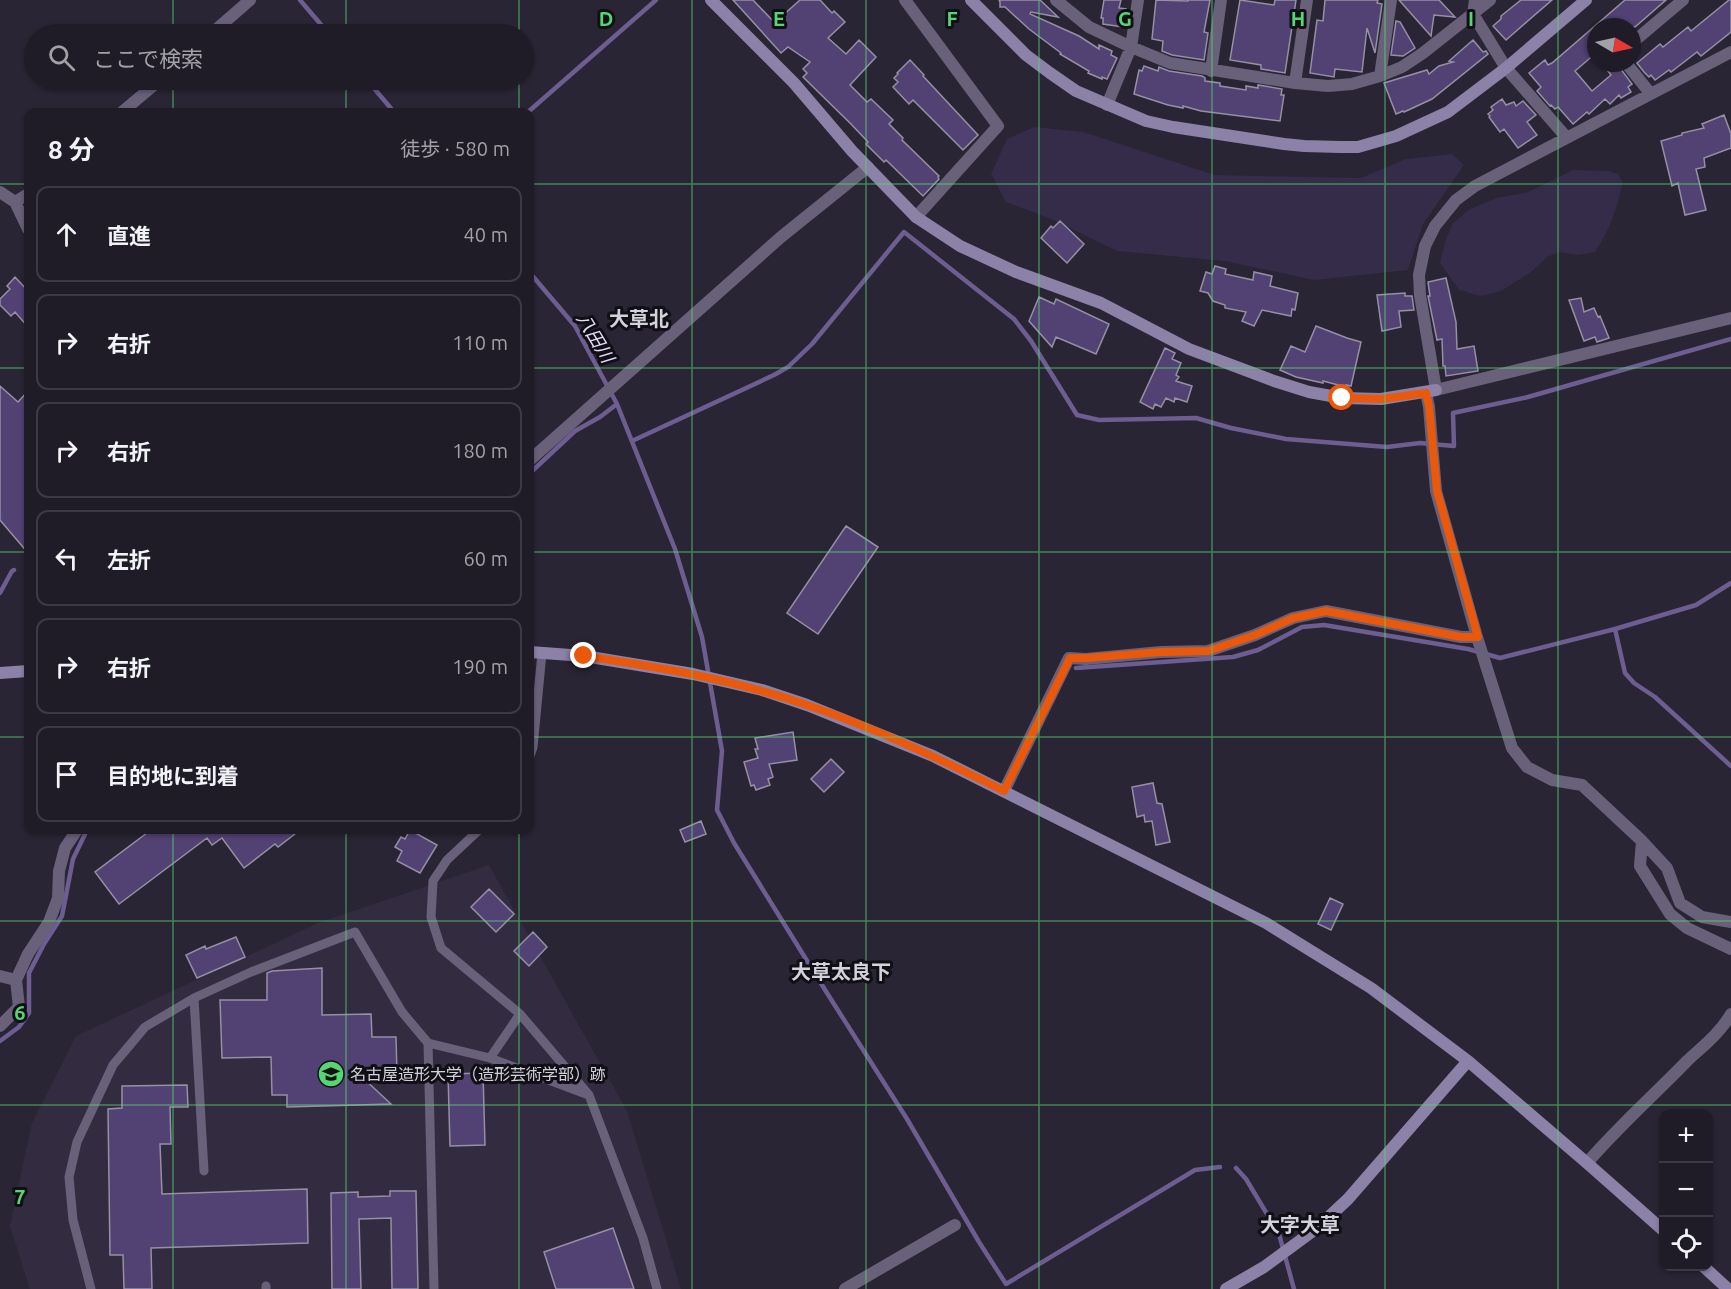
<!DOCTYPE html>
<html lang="ja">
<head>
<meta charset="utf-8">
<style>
  :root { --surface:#1f1c27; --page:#2c2933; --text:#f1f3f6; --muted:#a1a1a7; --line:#3c3a44 }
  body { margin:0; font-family:Ubuntu,"Noto Sans JP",sans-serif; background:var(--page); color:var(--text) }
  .controls { position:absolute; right:18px; bottom:18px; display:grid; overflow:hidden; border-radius:12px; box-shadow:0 2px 4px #0004 }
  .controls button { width:54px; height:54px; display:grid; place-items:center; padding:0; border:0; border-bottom:2px solid var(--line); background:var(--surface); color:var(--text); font:30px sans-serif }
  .compass { position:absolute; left:1587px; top:18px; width:54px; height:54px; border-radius:50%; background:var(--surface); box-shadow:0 2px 4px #0004; rotate:99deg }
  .stop { position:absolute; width:18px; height:18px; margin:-14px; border:4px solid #ea580c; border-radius:50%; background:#fff }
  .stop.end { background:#ea580c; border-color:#fff; box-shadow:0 2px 6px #0008 }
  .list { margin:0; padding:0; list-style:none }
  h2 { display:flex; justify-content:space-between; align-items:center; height:78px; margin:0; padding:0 24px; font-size:26px }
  h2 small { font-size:20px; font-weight:400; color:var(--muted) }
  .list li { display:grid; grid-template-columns:39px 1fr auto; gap:18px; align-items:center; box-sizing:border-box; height:96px; margin:0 12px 12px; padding:0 12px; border:2px solid var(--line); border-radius:12px }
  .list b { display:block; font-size:22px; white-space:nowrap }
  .list em { font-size:20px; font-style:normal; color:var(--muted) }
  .icon { flex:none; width:33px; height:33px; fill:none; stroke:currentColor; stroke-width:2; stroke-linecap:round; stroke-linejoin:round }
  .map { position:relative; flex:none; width:1731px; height:1289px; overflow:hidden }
  .search { position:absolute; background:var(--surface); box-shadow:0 2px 4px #0004; left:24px; top:24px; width:510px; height:66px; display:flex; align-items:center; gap:15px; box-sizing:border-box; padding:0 21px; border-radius:33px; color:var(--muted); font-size:22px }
  .panel { position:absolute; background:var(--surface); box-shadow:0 2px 4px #0004; left:24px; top:108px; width:510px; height:726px; border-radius:12px }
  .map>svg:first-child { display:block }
  .built { fill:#332c41 }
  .green { fill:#352c49 }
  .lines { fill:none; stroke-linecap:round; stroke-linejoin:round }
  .stream { stroke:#6d5d91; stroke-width:4.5 }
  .building { fill:#524173; stroke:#9590a3; stroke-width:1.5 }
  .lane { stroke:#686179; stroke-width:9 }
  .street { stroke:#686179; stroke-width:12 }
  .secondary { stroke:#8c81a7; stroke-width:12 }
  .route { stroke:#ea580c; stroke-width:8 }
  .grid { fill:none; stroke:#55d671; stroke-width:1.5; stroke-opacity:0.55 }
  .labels { text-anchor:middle; stroke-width:6; stroke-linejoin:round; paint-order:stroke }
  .poi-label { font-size:16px; fill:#d3d1db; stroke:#110f16; text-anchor:start }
  .water-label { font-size:18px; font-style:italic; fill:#e5dcfc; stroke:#110f16 }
  .quarter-label { font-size:20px; font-weight:bold; fill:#d3d1db; stroke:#110f16 }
  .grid-label { font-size:20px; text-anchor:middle; font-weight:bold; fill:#55d671; stroke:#110f16; stroke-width:6; stroke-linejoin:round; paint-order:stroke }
</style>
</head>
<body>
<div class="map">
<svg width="1731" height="1289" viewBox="0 0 1731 1289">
  <rect width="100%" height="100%" fill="#292534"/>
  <path class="built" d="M489 865 627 1111 681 1289H30L10 1226 32 1123 76 1036 318 923Z"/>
  <path class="green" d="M1034 127 1083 132 1215 175 1361 178 1406 159 1452 154 1464 165 1423 224 1408 270 1314 280 1225 261 1117 251 1049 218 1006 202 991 174 1007 139Z
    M1573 170 1608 171 1618 174 1623 182C1617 208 1610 230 1595 252L1578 255 1559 252 1547 257 1531 272 1501 291 1481 296 1459 290 1440 263 1445 242 1453 223 1470 209 1497 198 1528 192Z"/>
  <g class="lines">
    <path class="stream" d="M300 0 329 34
      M367 80 394 112
      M528 112 656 0
      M530 273 575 326 617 404 675 549 702 637 722 751 717 810 734 843 827 993 907 1119 979 1242 1006 1284 1195 1170 1220 1167
      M632 441 774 375 788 367 812 344 904 232 1014 319 1031 341 1077 415 1099 420 1196 418 1231 428 1286 439 1387 447 1420 443 1454 446 1453 413 1528 397 1731 339
      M530 473 575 431 600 417 617 404
      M0 593 12 571 14 570
      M1615 629 1696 605 1731 583
      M1076 668 1233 657 1258 650 1302 627 1324 625 1468 649 1500 658 1615 629 1625 673 1634 683 1655 697 1731 766
      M0 1041 19 1027 29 1013V973L44 944 62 916 73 859 87 830
      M1236 1168 1246 1179 1279 1234 1294 1289"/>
  </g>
  <path class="building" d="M733 0H753L773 21 779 15 781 17 800 0H820L832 13 834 11 845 22 828 38 846 54 859 40 876 57 850 85 867 102 871 99 893 120 889 124 903 138 902 140 939 176 938 177 939 179 923 196 886 160 884 162 866 144 868 142 851 124 803 77 807 73 803 69 810 62 788 47 781 53Z
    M999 0H1040L1058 17 1031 12 1030 14 1079 36 1099 49V45L1112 51 1111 55 1117 58 1107 79 1102 77V79L1088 73 1089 71 1060 54 1061 53 1029 29 1005 7H1000V2Z
    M1104 0H1121L1119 8 1126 9 1123 27 1103 24V18H1101Z
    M1156 0 1188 1V0H1210L1204 32 1208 33 1204 60 1172 55 1162 51 1163 41 1152 39Z
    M1240 0 1274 5 1275 0H1296L1285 73 1261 69V65L1230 60Z
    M1325 0H1378L1377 3 1382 4 1375 53 1367 28 1362 72 1335 69 1334 77 1310 73 1317 20 1323 21Z
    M1399 0H1439L1455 17 1434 15 1431 36Z
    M1521 0H1552L1506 40 1493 26 1501 19V16Z
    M1625 0H1666L1635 27H1596V53L1575 71 1592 91 1611 75 1602 63H1618L1620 68 1632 84 1628 87 1631 92 1621 98 1619 95 1610 104 1605 99 1589 114 1587 112 1573 124 1558 107 1555 109 1551 105 1550 106 1537 91 1541 87 1529 73 1545 60 1548 65 1552 63Z
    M1729 0H1731V32L1701 56 1697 52 1671 72 1669 70 1655 80 1651 75 1649 77 1644 72 1637 63 1660 44 1663 47 1688 27 1691 31Z
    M1396 21 1400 22 1415 48 1403 56 1391 55Z
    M1473 40 1483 52 1486 51 1488 54 1432 99 1404 112 1403 111 1396 114 1384 83 1427 70 1429 74 1439 66 1453 62 1449 61Z
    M910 60 924 75 923 76 978 135 963 150 913 100 909 104 893 87 898 82 894 78 898 74 897 73Z
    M1144 66 1158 71 1159 67 1169 71 1202 76 1205 78V81L1220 83V86L1246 90V86L1258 88V85L1282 89 1281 95H1284L1280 121 1201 111 1183 106V108L1168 105 1134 94 1139 70 1142 71Z
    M1502 99 1506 105 1514 102 1516 106 1523 101 1536 115 1527 122 1537 135 1518 148 1504 129 1500 132 1489 117 1490 116 1488 114 1493 110 1491 107Z
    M1724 115 1731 134V148L1704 158 1705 167 1696 169 1706 210 1685 215 1678 183 1672 186 1661 141 1682 135V133L1704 128 1702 124Z
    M1060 221 1084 244 1067 263 1041 238 1051 226 1053 228Z
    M1215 266 1226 269 1225 274 1253 280 1254 272 1272 276 1270 286 1298 293 1295 310 1292 309 1291 316 1262 310 1254 326 1242 321 1246 312 1225 308V305L1213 301 1208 293 1200 291 1206 272 1212 274Z
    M15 277 28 291V327L15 312 11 316 0 305V299L10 289 7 286Z
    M1446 278 1456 322 1457 349 1474 346 1478 371 1446 376 1445 366H1443L1442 339 1437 340 1428 296H1430L1428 282Z
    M1405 293V296H1412L1414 310 1399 311 1401 327 1382 331 1377 295Z
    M1039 297 1054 304 1056 299 1109 324 1096 354 1056 337 1052 347 1029 321Z
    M1581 298 1584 312 1594 308 1598 317 1600 316 1609 338 1597 342 1595 337 1584 341 1569 300Z
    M1316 326 1347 338 1361 342 1351 386 1346 385V387L1323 381V383L1296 377 1280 370 1291 346 1305 352Z
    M1165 348 1175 353 1172 359 1181 363 1176 375 1179 377 1176 381 1192 386 1187 402 1175 398 1174 402 1166 398 1161 407 1155 404 1153 409 1140 402Z
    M0 386 18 402 28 391V553L0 520Z
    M846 526 878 547 818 634 787 613Z
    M793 732 797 760 769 764 773 777 768 779 770 785 756 790 754 785 751 786 744 762 758 758 755 749H758L755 738Z
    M831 759 844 772 824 792 811 779Z
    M1153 783 1157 803 1162 804 1170 842 1156 845 1152 821 1145 822 1144 815 1137 817 1132 787Z
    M701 821 706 834 685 842 680 830Z
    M151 830H300L278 847 275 844 244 868 222 838 212 845 207 838 119 904 95 872Z
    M410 830 437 845 420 873 397 861 402 851 395 847 401 837 405 839Z
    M489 889 514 914 496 932 471 907Z
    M1330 898 1343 904 1331 930 1318 924Z
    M533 932 547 947 529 966 514 951Z
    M236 937 245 957 197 978 186 955 205 946 206 949Z
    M322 968V1015L371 1014 372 1037H396L397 1074 361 1076 391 1104 287 1107V1095H272L271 1057 222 1058 220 1000H267V973L272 971Z
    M483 1073 485 1145 450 1146 448 1074Z
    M187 1085 188 1107H170L171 1144H160L162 1194 307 1189 308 1243 151 1248 152 1289H124L123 1255H110L108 1109 122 1108V1086Z
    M390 1191H416L418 1289H392L391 1218 359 1219 361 1289H332L331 1193 358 1192V1197L390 1196Z
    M613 1228 634 1289H556L544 1252Z"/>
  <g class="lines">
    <path class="lane" d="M530 756 533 747 542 653
      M479 830 447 860 433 881 431 917 441 948 520 1014 589 1095 643 1238 657 1289
      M194 998 204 1171
      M428 1043 434 1289
      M490 1058 586 1094
      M266 1286V1289
      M91 1289 73 1220 69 1177 77 1142 113 1065 145 1027 194 998 251 972 355 932 402 1012 428 1043 490 1058 520 1014"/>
    <path class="street" d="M905 0 998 126 916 217
      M1056 0 1089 27 1131 47 1170 63 1295 83 1328 86 1352 84 1380 76 1402 67 1423 53 1490 0
      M1475 0 1473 14 1506 68 1567 138
      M211 34 250 0
      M1632 43 1683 0
      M1731 52 1475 186 1456 200 1435 226 1425 246 1419 275 1420 295 1436 390 1731 318
      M1626 63 1650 93
      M1211 71 1221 0
      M1380 76 1391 0
      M1295 83 1307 0
      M1107 105 1131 47 1138 0
      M122 112 160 80
      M0 192 15 202 28 229
      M15 202 28 194
      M1426 392 1429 407 1436 491 1477 637 1512 748 1527 767 1552 780 1582 785 1642 841 1667 868 1680 903 1702 917 1731 922
      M530 460 781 237 868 167
      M1004 791 1069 658 1086 659 1161 652 1208 651 1255 635 1293 618 1326 611 1461 637H1477
      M1642 841 1640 866 1670 914 1687 928 1731 949
      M0 976 16 980
      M0 1026 19 1007 16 980 28 954 49 922 58 898 59 871 65 848 77 830
      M1587 1163C1618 1127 1654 1095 1687 1061 1702 1047 1721 1032 1731 1014
      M845 1289 955 1225"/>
    <path class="secondary" d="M711 0 794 83 852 151 916 217 960 246 1016 272 1101 303 1189 349 1274 381 1309 392 1342 398 1381 399 1436 390
      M971 0 1026 55 1050 73 1076 91 1146 121 1173 127 1284 144 1304 146 1340 147H1358L1396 136 1448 112 1506 68 1586 0
      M530 652 584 656 693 674 762 690 807 705 933 756 1266 923 1371 988 1468 1061 1587 1163 1664 1231
      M0 673 28 671
      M1703 1266 1728 1289
      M1226 1289 1264 1267 1317 1228 1348 1199 1468 1061"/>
  </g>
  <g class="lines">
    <path class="route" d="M584 656C659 667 735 680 807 705 875 728 940 759 1004 791L1070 658H1086L1161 652 1208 651 1255 635 1293 618 1326 611 1461 637H1478L1437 491 1429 406 1426 393 1381 399 1342 398"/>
  </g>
  <path class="grid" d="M173 0V34M346 0V34M519 0V34M692 0V1289M866 0V1289M1039 0V1289M1212 0V1289M1385 0V1289M1558 0V1289M173 80V112M346 80V112M519 80V112M0 184H28M530 184H1731M0 368H28M530 368H1731M0 552H28M530 552H1731M0 737H28M530 737H1731M173 830V1289M346 830V1289M519 830V1289M0 921H1731M0 1105H1731"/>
  <defs>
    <symbol id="university-disc" viewBox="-11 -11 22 22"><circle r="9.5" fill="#55d671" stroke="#110f16"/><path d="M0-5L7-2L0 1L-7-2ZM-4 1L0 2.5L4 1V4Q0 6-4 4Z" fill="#111"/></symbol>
  </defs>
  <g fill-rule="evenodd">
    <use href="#university-disc" x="316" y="1059" width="30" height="30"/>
  </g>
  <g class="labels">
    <g class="poi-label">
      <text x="350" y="1080">名古屋造形大学（造形芸術学部）跡</text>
    </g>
    <g class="water-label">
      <text transform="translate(595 338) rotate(59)" y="6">八田川</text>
    </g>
    <g class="quarter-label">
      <text x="639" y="326">大草北</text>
      <text x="841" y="979">大草太良下</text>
      <text x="1300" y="1232">大字大草</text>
    </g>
  </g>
  <g class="grid-label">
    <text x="606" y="26">D</text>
    <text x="779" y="26">E</text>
    <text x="952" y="26">F</text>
    <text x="1125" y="26">G</text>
    <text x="1298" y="26">H</text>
    <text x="1471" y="26">I</text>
    <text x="20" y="1020">6</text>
    <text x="20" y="1204">7</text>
  </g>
</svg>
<div class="controls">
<button>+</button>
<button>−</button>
<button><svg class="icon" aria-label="locate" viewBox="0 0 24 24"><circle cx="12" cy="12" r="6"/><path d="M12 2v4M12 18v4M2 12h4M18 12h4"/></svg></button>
</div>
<svg class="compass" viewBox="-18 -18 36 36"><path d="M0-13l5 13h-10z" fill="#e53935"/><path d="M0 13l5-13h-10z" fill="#a1a1a7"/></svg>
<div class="stop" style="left:1342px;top:398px"></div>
<div class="stop end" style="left:584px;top:656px"></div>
<div class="search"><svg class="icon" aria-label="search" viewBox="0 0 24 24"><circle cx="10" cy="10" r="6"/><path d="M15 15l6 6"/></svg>ここで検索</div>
<section class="panel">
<h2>8 分<small>徒歩 · 580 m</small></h2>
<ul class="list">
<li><svg class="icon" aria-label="ahead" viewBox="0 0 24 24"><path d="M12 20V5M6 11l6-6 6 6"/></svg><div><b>直進</b></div><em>40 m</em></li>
<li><svg class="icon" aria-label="right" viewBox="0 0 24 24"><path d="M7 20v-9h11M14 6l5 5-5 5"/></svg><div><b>右折</b></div><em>110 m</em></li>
<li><svg class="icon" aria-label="right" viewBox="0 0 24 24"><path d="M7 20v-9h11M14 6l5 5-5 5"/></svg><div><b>右折</b></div><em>180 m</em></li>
<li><svg class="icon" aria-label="left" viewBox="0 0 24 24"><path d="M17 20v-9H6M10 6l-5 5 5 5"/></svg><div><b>左折</b></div><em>60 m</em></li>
<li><svg class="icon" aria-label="right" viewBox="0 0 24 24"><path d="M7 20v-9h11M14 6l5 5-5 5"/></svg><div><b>右折</b></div><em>190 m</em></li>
<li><svg class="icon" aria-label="arrive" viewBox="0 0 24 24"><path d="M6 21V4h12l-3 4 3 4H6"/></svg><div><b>目的地に到着</b></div></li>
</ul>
</section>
</div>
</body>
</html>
